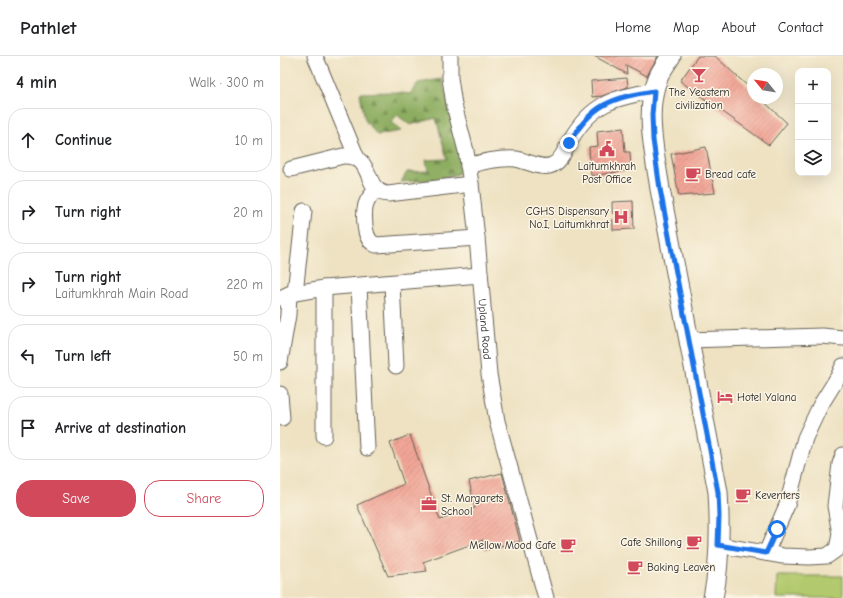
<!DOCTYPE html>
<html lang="en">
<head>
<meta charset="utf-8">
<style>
  :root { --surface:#fff; --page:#f6f6f6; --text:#202124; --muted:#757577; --line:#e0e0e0; --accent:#d1495b }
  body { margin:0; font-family:"Comic Neue",sans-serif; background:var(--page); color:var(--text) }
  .controls { position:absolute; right:12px; top:12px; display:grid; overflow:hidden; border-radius:8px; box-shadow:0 4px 16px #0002 }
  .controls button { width:36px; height:36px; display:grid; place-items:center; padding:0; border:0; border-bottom:1px solid var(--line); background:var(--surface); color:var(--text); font:20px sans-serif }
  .compass { position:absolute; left:467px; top:12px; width:36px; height:36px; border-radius:50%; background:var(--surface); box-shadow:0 4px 16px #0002; rotate:300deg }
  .stop { position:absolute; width:12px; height:12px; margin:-9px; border:3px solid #1a73e8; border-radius:50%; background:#fff }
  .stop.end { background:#1a73e8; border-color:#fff; box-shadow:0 1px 4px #0008 }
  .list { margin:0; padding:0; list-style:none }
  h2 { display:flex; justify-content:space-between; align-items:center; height:52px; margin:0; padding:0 16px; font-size:17px }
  h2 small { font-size:13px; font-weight:400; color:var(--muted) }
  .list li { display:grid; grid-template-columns:26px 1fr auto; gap:12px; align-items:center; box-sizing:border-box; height:64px; margin:0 8px 8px; padding:0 8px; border:1px solid var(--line); border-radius:16px }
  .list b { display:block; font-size:15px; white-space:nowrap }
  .list p { margin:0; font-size:13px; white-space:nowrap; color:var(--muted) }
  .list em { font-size:13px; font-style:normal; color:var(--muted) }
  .actions { display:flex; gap:8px; padding:12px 16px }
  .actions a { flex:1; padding:9px 0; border:1px solid var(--accent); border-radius:16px; text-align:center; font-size:14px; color:var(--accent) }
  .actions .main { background:var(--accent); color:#fff }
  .icon { flex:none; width:22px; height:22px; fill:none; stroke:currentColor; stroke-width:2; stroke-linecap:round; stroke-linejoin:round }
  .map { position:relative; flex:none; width:563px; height:542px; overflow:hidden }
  header { display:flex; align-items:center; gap:24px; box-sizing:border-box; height:56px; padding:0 20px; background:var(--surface); border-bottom:1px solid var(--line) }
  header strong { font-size:19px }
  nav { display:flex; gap:22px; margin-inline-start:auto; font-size:14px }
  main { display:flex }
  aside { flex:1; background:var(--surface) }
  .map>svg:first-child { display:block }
  .grass { fill:#b2c96d; stroke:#677244 }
  .forest { fill:url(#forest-firs); stroke:#54643e }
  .building { fill:url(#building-hatch) }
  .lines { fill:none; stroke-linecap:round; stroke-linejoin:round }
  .minor-casing { stroke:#666156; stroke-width:17 }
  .tertiary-casing { stroke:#666156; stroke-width:21 }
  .minor { stroke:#fff; stroke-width:15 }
  .tertiary { stroke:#fff; stroke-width:19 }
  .route { stroke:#1a73e8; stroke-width:5 }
  .labels { text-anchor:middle; stroke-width:3; stroke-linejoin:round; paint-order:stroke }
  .poi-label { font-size:11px; fill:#1c1c1c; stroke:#fcf5e5; text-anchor:start }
  .street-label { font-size:11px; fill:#1c1c1c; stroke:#fcf5e5 }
</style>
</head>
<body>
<header>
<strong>Pathlet</strong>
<nav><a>Home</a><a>Map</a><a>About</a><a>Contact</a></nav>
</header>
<main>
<aside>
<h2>4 min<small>Walk · 300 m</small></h2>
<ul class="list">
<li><svg class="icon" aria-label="ahead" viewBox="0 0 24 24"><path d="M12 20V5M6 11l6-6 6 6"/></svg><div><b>Continue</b></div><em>10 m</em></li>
<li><svg class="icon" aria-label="right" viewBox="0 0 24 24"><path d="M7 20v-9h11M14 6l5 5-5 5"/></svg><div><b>Turn right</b></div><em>20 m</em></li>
<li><svg class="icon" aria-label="right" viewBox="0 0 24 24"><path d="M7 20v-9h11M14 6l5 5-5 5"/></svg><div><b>Turn right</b><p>Laitumkhrah Main Road</p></div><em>220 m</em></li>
<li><svg class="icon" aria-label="left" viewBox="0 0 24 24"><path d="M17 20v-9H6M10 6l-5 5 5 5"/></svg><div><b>Turn left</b></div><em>50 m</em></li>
<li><svg class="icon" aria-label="arrive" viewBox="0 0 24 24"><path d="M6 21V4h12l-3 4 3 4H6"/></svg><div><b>Arrive at destination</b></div></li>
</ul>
<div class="actions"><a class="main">Save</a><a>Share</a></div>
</aside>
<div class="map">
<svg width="563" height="542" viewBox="0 0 563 542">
  <defs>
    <pattern id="forest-firs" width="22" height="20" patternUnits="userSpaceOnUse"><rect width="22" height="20" fill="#8dad60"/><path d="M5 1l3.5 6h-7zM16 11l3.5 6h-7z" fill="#728c4e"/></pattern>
    <pattern id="building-hatch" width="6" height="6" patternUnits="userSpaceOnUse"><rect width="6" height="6" fill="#f1a697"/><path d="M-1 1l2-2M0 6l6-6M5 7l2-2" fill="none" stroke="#ce8e82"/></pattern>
  </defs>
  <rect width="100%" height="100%" fill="#fcf5e5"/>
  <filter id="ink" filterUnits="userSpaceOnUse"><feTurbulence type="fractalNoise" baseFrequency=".025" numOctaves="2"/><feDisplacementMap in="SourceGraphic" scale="8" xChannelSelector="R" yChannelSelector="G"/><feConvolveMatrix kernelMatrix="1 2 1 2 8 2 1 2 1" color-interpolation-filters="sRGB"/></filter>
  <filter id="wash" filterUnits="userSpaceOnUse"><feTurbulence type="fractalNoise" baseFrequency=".012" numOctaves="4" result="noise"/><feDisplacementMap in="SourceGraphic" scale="16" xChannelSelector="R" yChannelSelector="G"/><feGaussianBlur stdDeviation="0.9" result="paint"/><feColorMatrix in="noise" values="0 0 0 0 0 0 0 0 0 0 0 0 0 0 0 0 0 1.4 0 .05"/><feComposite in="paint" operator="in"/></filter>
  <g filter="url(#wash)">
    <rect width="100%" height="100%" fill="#eee2c2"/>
    <path class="grass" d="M497 520H563V542H496Z"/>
    <path class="forest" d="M162 23 183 106 178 118 150 124 121 126 127 116 148 115 146 104 167 103 156 62 130 69 117 59 111 66 121 75 97 79 85 64 80 37 112 36 130 38 138 27Z"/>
    <g id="blocks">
      <path class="building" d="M314 0H378L367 20 346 9 347 18Z
        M418 0H435L473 35V42H480L507 67 489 89 400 25Z
        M347 22 348 31 322 40 312 41 311 25Z
        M343 72 345 96H350L351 114 311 120 309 91 318 90 317 75Z
        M426 91 435 137 399 140 391 98Z
        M353 145 354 173 333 174 332 146Z
        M130 379 160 464 195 452 189 425 222 417 240 485 205 494 203 484 143 506 147 515 108 520 77 449 124 428 110 387Z"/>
    </g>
  </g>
  <g filter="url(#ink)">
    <use href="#blocks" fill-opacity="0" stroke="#666156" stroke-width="1"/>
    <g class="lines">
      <defs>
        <g id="minor">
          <path d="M35 0 77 102"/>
          <path id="s1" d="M170 0V22L174 49 186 95 191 128 197 182 209 318 217 365 266 542"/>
          <path d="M188 110C204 105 220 102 236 103 248 105 263 115 274 108 282 104 287 90 291 83 312 47 335 41 374 35"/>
          <path d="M11 113 63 100C96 99 82 136 108 138L191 128"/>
          <path d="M97 133C93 137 89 141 87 146 83 153 84 176 89 183 90 186 93 187 96 189L197 182"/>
          <path d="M112 227 116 310"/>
          <path d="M79 230 87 392"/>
          <path d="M15 237 24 155"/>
          <path d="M0 242 9 238 44 232 200 219"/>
          <path d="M409 284 542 280 563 282"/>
          <path d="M0 306 8 259 9 238"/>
          <path d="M0 338 2 362"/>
          <path d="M44 380V232"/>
          <path d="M438 489 503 500 529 501 547 500 557 493 560 478 555 450 560 408 563 399"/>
          <path d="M486 497 507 449 525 382 540 350 558 321 563 310"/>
        </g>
        <path id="tertiary" d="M391 0C387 7 381 14 378 22 364 54 375 99 380 133L438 436C440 469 440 509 433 542"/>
      </defs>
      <use href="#minor" class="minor-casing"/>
      <use href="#tertiary" class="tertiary-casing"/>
      <use href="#minor" class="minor"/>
      <use href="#tertiary" class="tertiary"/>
    </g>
  </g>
  <g class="lines" filter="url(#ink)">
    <path class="route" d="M289 87C312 48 331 42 374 35L372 59 373 84 380 133 438 436 439 460 438 489 486 497 497 473"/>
  </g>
  <defs>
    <symbol id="bar-bare" viewBox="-9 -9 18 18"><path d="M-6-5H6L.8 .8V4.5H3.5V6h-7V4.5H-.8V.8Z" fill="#d1495b" stroke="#fcf5e5" stroke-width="2.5" paint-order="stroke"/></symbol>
    <symbol id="civic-bare" viewBox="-9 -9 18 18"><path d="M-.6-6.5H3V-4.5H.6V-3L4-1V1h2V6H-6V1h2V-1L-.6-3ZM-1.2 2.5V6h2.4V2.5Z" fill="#d1495b" stroke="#fcf5e5" stroke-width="2.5" paint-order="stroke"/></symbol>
    <symbol id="cafe-bare" viewBox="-9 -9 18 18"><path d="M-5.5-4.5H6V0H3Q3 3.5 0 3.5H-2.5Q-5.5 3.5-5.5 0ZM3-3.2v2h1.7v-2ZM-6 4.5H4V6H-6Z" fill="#d1495b" stroke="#fcf5e5" stroke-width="2.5" paint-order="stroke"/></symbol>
    <symbol id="hospital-bare" viewBox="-9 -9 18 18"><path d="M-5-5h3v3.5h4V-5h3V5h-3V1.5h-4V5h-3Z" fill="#d1495b" stroke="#fcf5e5" stroke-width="2.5" paint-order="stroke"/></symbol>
    <symbol id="hotel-bare" viewBox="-9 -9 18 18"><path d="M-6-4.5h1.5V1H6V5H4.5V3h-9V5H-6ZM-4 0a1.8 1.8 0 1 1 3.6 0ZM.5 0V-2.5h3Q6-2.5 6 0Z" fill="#d1495b" stroke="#fcf5e5" stroke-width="2.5" paint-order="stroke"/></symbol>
    <symbol id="office-bare" viewBox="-9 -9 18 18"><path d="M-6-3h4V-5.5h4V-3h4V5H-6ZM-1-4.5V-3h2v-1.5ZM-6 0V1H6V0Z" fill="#d1495b" stroke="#fcf5e5" stroke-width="2.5" paint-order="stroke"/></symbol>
  </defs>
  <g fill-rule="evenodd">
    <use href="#bar-bare" x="408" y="8" width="22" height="22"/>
    <use href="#civic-bare" x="316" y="82" width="22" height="22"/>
    <use href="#cafe-bare" x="402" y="107" width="22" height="22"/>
    <use href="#hospital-bare" x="330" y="150" width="22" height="22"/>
    <use href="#hotel-bare" x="434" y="330" width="22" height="22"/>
    <use href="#cafe-bare" x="452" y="428" width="22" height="22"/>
    <use href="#office-bare" x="138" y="437" width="22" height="22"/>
    <use href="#cafe-bare" x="403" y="475" width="22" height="22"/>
    <use href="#cafe-bare" x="277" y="478" width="22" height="22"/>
    <use href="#cafe-bare" x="344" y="500" width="22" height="22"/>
  </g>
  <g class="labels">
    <g class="poi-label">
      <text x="419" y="40" text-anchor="middle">The Yeastern<tspan x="419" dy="13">civilization</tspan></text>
      <text x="327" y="114" text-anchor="middle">Laitumkhrah<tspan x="327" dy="13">Post Office</tspan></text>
      <text x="425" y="122">Bread cafe</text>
      <text x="329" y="159" text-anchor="end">CGHS Dispensary<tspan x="329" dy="13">No.I, Laitumkhrat</tspan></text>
      <text x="457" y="345">Hotel Yalana</text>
      <text x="475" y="443">Keventers</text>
      <text x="161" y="446">St. Margarets<tspan x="161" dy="13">School</tspan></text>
      <text x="402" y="490" text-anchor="end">Cafe Shillong</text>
      <text x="276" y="493" text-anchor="end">Mellow Mood Cafe</text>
      <text x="367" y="515">Baking Leaven</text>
    </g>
    <g class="street-label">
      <text dy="4" stroke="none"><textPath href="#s1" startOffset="276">Upland Road</textPath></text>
    </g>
  </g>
</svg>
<div class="controls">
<button>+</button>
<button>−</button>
<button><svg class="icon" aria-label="layers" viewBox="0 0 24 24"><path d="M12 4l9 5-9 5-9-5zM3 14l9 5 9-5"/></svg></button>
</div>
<svg class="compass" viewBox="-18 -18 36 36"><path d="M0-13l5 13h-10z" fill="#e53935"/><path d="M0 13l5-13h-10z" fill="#757577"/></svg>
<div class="stop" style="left:497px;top:473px"></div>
<div class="stop end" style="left:289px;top:87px"></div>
</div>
</main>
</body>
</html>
